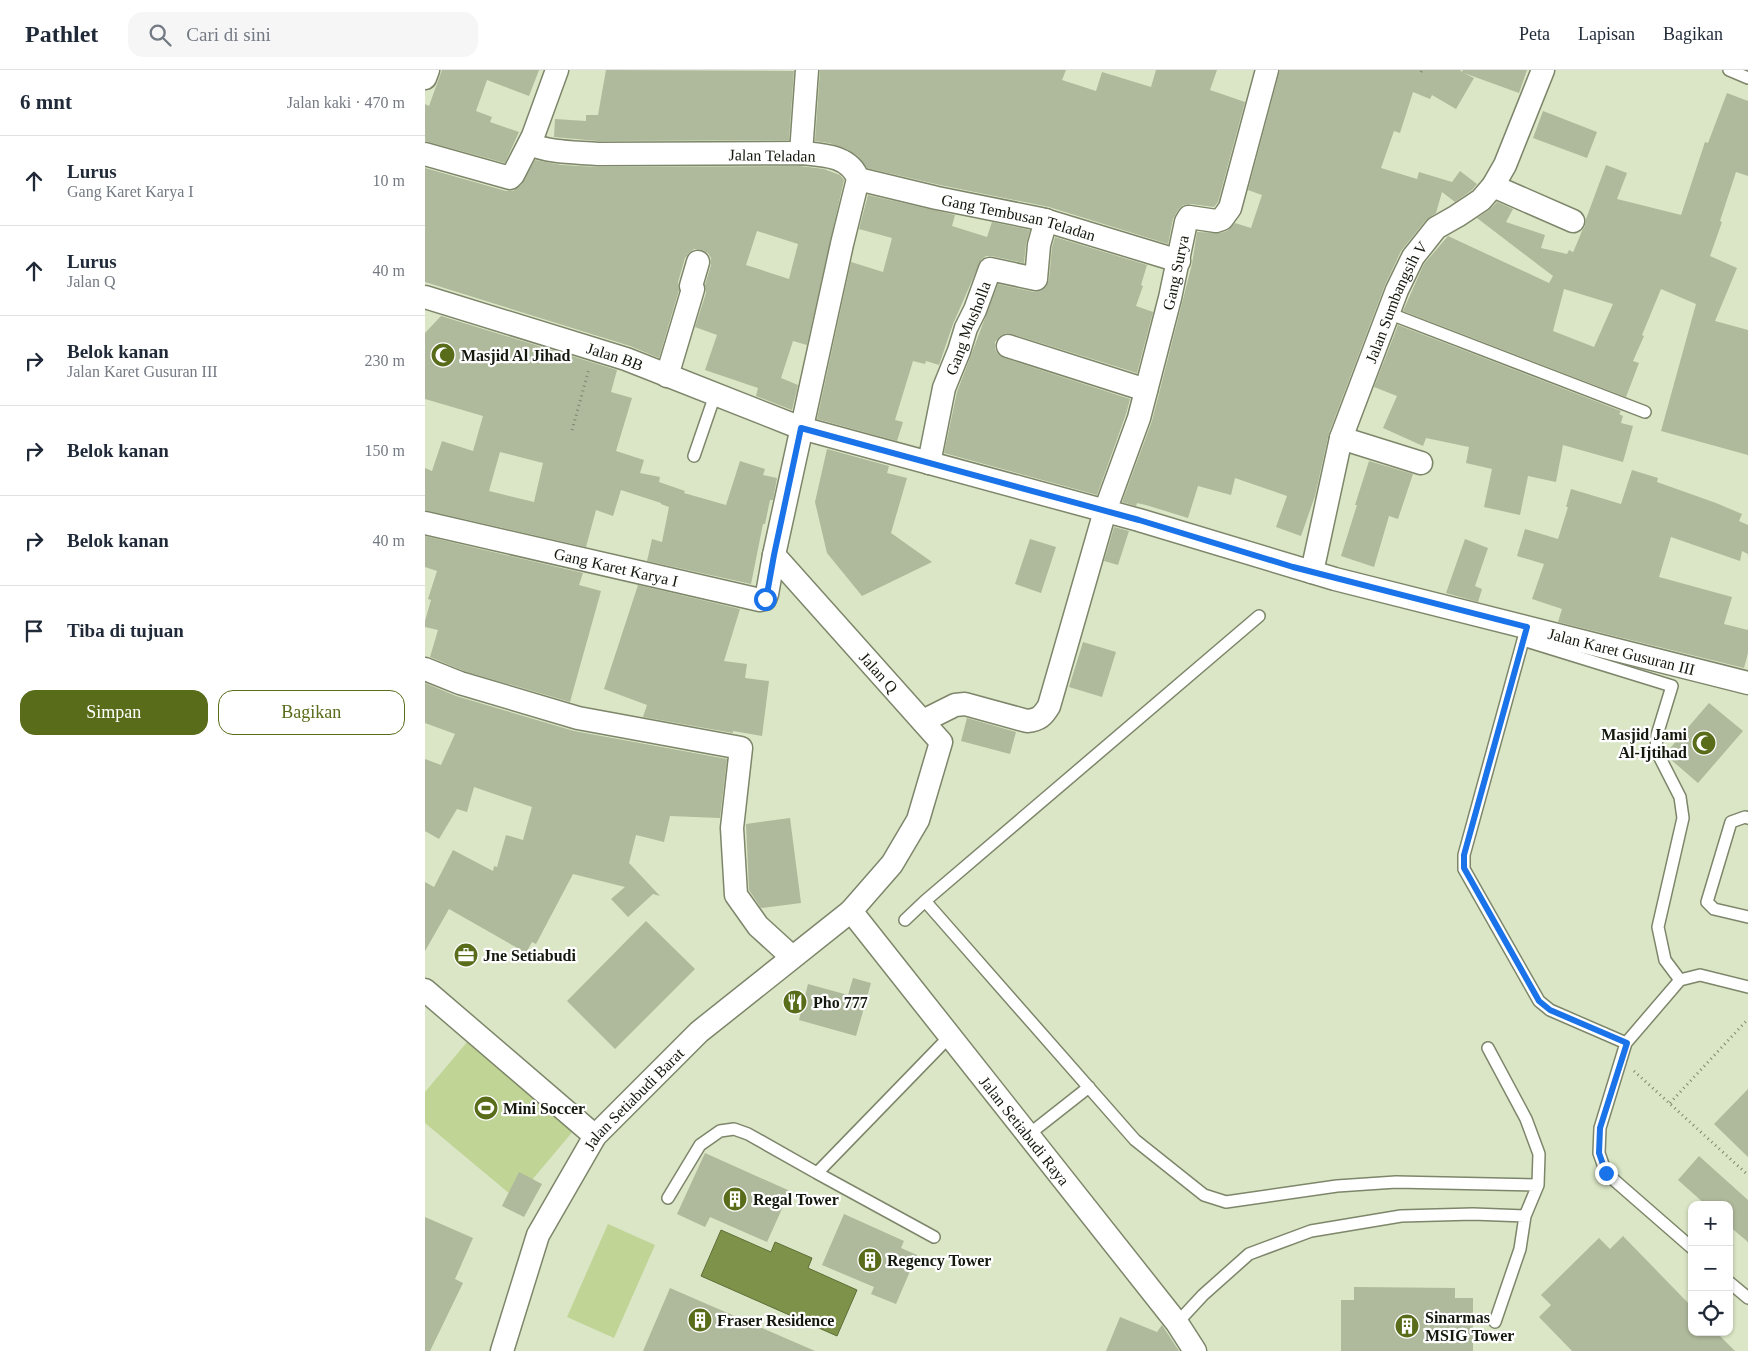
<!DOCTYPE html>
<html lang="id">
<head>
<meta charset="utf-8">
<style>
  :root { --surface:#fff; --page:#f6f6f7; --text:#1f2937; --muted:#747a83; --line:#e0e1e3; --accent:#586c1a }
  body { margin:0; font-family:"Times New Roman",serif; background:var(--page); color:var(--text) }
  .controls { position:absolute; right:15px; bottom:15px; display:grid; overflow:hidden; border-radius:10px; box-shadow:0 1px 4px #0004 }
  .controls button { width:45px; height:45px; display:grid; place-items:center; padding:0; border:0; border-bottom:1px solid var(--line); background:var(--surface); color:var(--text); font:25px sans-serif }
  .stop { position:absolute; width:15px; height:15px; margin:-11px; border:4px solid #1a73e8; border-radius:50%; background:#fff }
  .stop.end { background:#1a73e8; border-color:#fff; box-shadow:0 1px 5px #0008 }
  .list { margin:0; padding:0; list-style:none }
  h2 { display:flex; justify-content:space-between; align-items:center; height:65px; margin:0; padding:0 20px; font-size:21px }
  h2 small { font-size:16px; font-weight:400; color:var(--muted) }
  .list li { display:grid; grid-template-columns:32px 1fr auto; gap:15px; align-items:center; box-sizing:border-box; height:90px; padding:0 20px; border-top:1px solid var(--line) }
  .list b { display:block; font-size:19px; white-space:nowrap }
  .list p { margin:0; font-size:16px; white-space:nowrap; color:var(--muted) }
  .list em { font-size:16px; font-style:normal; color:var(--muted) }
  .actions { display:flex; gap:10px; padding:15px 20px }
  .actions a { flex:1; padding:11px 0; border:1px solid var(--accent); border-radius:15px; text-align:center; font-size:18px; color:var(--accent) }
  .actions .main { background:var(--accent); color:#fff }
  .icon { flex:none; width:28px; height:28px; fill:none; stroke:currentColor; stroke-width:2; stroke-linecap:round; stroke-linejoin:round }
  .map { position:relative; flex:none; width:1323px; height:1281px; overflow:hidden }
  header { display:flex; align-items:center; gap:30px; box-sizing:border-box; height:70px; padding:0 25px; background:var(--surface); border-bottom:1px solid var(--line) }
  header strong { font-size:24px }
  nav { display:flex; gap:28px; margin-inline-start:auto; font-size:18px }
  .search { width:350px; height:45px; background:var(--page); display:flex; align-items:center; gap:12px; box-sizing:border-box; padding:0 18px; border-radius:15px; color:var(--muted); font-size:19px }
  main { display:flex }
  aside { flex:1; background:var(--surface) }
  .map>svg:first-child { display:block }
  .green { fill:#c0d495 }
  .water { fill:#7e9349; stroke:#5e6e37 }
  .building { fill:#afb99b; fill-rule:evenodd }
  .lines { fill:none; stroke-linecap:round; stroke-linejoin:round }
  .service-casing { stroke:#7d866a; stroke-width:14 }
  .minor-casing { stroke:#7d866a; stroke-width:25 }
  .path { stroke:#7e866f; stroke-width:3; stroke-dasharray:1 4; stroke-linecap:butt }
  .service { stroke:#fff; stroke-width:11 }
  .minor { stroke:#fff; stroke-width:22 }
  .route { stroke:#1a73e8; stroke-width:6 }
  .labels { text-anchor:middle; stroke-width:4.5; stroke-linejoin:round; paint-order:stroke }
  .street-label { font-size:16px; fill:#14180d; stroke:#fff }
  .poi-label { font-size:16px; font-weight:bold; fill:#14180d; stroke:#fff; text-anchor:start }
</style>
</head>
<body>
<header>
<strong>Pathlet</strong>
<div class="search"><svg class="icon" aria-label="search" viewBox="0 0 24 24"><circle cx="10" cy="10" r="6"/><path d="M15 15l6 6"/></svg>Cari di sini</div>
<nav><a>Peta</a><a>Lapisan</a><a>Bagikan</a></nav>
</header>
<main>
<aside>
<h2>6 mnt<small>Jalan kaki · 470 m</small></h2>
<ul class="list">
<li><svg class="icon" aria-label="ahead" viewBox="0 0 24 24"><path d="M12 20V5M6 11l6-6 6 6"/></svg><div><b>Lurus</b><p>Gang Karet Karya I</p></div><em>10 m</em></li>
<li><svg class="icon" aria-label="ahead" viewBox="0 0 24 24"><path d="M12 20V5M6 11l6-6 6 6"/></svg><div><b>Lurus</b><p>Jalan Q</p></div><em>40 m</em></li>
<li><svg class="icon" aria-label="right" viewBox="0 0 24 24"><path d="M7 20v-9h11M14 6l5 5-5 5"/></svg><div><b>Belok kanan</b><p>Jalan Karet Gusuran III</p></div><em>230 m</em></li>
<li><svg class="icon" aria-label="right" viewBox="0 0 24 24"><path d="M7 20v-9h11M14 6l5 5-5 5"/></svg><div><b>Belok kanan</b></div><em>150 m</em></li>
<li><svg class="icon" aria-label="right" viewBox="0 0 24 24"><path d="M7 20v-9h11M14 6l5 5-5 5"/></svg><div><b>Belok kanan</b></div><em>40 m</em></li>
<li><svg class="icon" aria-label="arrive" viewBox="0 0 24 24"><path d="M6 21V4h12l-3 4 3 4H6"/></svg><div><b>Tiba di tujuan</b></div></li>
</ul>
<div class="actions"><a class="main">Simpan</a><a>Bagikan</a></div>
</aside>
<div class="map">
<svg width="1323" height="1281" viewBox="0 0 1323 1281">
  <rect width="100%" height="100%" fill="#dbe6c6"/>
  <path class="green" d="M43 971 149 1060 91 1129 0 1053V1022Z
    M183 1154 230 1175 189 1268 142 1247Z"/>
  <path class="water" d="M296 1160 346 1182 350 1172 387 1188 383 1198 432 1220 412 1266 276 1206Z"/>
  <path class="building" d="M17 0H114L104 26 62 10 51 41 67 47 65 52 94 62 80 93 0 71V34L4 36Z
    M181 0 369 1 364 70 173 71 129 67 130 49 161 51V45H173Z
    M395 0H641L637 10 671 21 677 2 726 17 731 0H792L785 20 820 32 793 132 789 137 766 134 758 135 753 140 748 149 743 174 624 137 515 115 442 98 433 86 422 79 404 73 390 71Z
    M855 0H1035L1037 2 1038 0H1102L1094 23 1039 3 1049 8 1031 39 1007 25 1005 29 988 22 975 63 969 61 956 98 992 109 994 102 1027 112 1035 101 1052 114 1047 120 1030 132 1017 122 1011 143 1001 150 976 181 960 215 904 363 890 426 876 466 851 457 862 426 810 408 806 425 773 416 763 448 721 435 712 433 711 436 697 432 727 351 767 194 772 162 795 163 802 161 810 153 826 158 837 125 823 120Z
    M1302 23 1323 31V106L1311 102 1295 151 1297 152 1285 186 1312 198 1290 251 1323 260V385L1236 361 1271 234 1236 219 1217 265 1219 266 1208 291 1214 293 1201 327 978 241 999 194 1023 166 1124 213 1128 206 1052 148 1063 141 1072 132 1088 139 1081 152 1120 165 1116 178 1142 184 1144 180 1148 182 1147 185 1157 161 1160 156 1161 149 1181 95 1202 103 1192 129 1256 145 1280 72 1283 73ZM1139 219 1188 234 1169 277 1128 261Z
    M1118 41 1172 62 1162 88 1108 68Z
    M110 90 137 95 173 97 375 96 399 99 415 105 419 110 382 275 368 271 356 308 373 315 367 340 331 326 333 318 280 300 292 265 270 257 281 223 280 215 286 195V188L283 183 277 180 269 179 264 183 260 188 253 212 254 220 234 288 205 276 0 212V98L81 121H88L97 114ZM332 161 373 174 364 209 321 195Z
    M443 125 530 145 527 156 562 167 567 152 605 160 601 174 599 193 567 186H561L556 190 528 254 514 295 501 291 500 294 488 291 470 350 478 352 472 371 392 349 426 192 458 202 467 168 434 159Z
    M630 167 722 195 716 215 718 216 711 236 728 242 712 303 587 264 581 263 575 266 570 272V279L573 284 579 288 705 329 701 344 672 425 519 383 532 322 573 214 609 222 615 221 621 217 624 210 627 177Z
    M16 246 192 300 186 322 207 328 191 381 219 390 215 403 235 407 234 412 260 421 259 423 301 435 315 391 340 399 338 405 352 408 348 430H345L340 454H338L326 514 222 491 227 469 237 472 244 437 236 434V433L196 420 188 446 171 440 161 477 0 440V398L7 401 17 371 48 381 58 346 0 329V263ZM75 382 118 393 109 432 64 421Z
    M973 255 1196 341 1194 344 1198 346 1196 353 1208 356 1198 392 1138 375 1131 412 1103 406 1095 445 1059 437 1067 399 1041 393 1044 377 1001 368 998 376 958 358 972 326 949 317Z
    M402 379 464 396 462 403 482 408 466 463 507 492 437 526 402 483 390 432Z
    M944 391 988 404 973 449 964 446 949 497 916 486 932 435H930Z
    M1207 400 1233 408 1232 412 1291 433 1317 444 1314 451 1323 455V484L1317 481 1315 491 1246 467 1234 507 1307 527 1299 554 1323 560V583L1319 598 1133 552 1137 539 1107 529 1119 494 1092 486 1100 459 1133 469 1143 437H1141L1146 419 1196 434Z
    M689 457 704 461 693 495 679 491Z
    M0 466 158 503 154 515 176 521 145 632 39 601 5 587 13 560 0 557V551L6 530 3 529 12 501 0 497Z
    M605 469 631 477 616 523 590 514Z
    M1040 469 1063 478 1050 516 1057 519 1053 532 1021 523Z
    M213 515 315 539 299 591 322 594 320 608 344 611 337 666 308 661V663L218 647 222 635 179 619Z
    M658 572 691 582 677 627 644 617Z
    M0 613 31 626 149 661 302 689 295 748 245 746 239 772 211 765 204 793 235 826 228 824 203 847 186 829 200 817 148 804 111 874 107 872 101 883 24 839 0 881V812L9 817 28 780 68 801 69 796 72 797 81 765 98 770 107 737 49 717 42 742 32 739 14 769 0 761V689L16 695 30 664 0 653Z
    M1284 633 1318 661 1273 713 1244 688 1241 683Z
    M542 648 591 662 585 684 536 671Z
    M365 748 376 833 336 838 324 820 321 754Z
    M221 851 270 899 190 979 142 931Z
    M428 908 446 913 431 966 374 950 383 914 423 925Z
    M1323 1019V1087L1289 1054Z
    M280 1083 365 1121 342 1172 285 1147 280 1157 252 1144Z
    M1274 1086 1323 1130V1172L1304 1156V1135H1281L1253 1110Z
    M94 1102 117 1114 99 1147 77 1136Z
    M419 1144 479 1171 476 1178 492 1185 471 1234 446 1224 449 1217 397 1195Z
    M0 1147 48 1168 30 1209 38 1213 5 1281H0Z
    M1198 1166 1267 1237V1262H1291L1310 1281H1147L1114 1247 1126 1235 1116 1225 1174 1168 1185 1179Z
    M929 1217 1030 1218V1228H1048V1281H916V1230H929Z
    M245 1218 390 1281H218Z
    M695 1247 732 1262 737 1255 754 1281H681Z"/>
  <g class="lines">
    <defs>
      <path id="service" d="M1304 0 1323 8
        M963 243 1220 342
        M269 386 290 325
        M1100 563 1039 785V799L1114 931 1125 940 1201 973
        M1098 570 1247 616 1232 665 1231 680 1255 727 1258 748 1233 857 1240 890 1255 910 1201 973 1175 1058 1174 1083 1181 1103 1267 1178
        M1323 748 1320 747 1306 752 1282 832 1289 839 1323 847
        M500 831 710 1070 779 1125 801 1132 912 1116 971 1112 1113 1115
        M480 850 500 831 834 546
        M1255 910 1275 905 1323 917
        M1063 978 1101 1049 1114 1084 1113 1115 1100 1146 1095 1179 1070 1252
        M603 1065 664 1017
        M392 1103 509 1167
        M243 1128 275 1075 295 1061 309 1059 323 1064 392 1103 525 966
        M1304 1212 1323 1228
        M752 1253 778 1225 824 1184 886 1161 976 1146 1048 1144 1100 1146"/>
      <g id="minor">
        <path d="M0 8 3 0"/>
        <path d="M376 83 382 0"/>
        <path d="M0 84 85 108 88 105 108 66 132 0"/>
        <path id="s1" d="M433 109 512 128 616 149 754 191"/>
        <path d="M1068 116 1148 151"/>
        <path id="s2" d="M0 227 201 289 376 358 714 450 910 509 1323 613"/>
        <path d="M583 276 721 320"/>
        <path d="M242 306 268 219 266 216 273 192"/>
        <path d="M916 368 996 393"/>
        <path id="s3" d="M504 393 519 318 534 281 541 258 550 240 565 199 611 209 614 175 621 150"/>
        <path id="s4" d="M0 453 335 530 340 529 342 524 349 485"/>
        <path id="s5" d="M887 502 916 368 972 220 988 187 1011 158 1032 146 1056 130 1068 116 1080 95 1118 0"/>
        <path d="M0 599 35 613 153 648 316 678 307 758 311 825 333 856 367 887"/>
        <path id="s6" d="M498 651 530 635 540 634 602 651C614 650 618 646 624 636L680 441 714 348 745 228 761 152 764 147 791 151 797 149 805 138 842 0"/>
        <path id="s7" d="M426 841 752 1253 770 1281"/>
        <path d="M0 920 170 1066"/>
        <path id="s8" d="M77 1281 113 1165 170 1066 274 962 426 841 467 794 493 750 516 672 349 485 417 174 433 109C425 85 397 85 376 83L173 84C151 82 125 83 105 74"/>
      </g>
    </defs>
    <use href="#service" class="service-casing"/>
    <use href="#minor" class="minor-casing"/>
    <path class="path" d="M996 2 997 0
      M147 360 164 299
      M1209 1001 1323 1105
      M1245 1033 1323 949"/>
    <use href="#service" class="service"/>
    <use href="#minor" class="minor"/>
  </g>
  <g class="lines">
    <path class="route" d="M340 529 342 524 349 485 376 358 714 450 868 497 1102 557 1039 785V798L1114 931 1125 940 1202 973 1175 1058 1174 1083 1181 1103"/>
  </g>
  <defs>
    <symbol id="mosque-disc" viewBox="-11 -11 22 22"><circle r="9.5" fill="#586c1a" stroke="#fff"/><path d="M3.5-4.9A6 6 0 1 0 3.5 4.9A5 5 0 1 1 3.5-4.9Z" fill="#fff"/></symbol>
    <symbol id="office-disc" viewBox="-11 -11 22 22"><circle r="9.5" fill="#586c1a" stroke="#fff"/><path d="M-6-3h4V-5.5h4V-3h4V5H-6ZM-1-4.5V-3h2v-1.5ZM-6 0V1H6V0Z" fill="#fff"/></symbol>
    <symbol id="restaurant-disc" viewBox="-11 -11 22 22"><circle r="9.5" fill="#586c1a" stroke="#fff"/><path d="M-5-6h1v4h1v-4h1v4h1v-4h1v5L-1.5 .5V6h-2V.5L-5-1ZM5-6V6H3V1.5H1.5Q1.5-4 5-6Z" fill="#fff"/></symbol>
    <symbol id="stadium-disc" viewBox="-11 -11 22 22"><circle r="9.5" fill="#586c1a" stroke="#fff"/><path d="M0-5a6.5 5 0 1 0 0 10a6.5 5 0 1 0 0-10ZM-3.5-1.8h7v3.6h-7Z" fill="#fff"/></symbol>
    <symbol id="building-disc" viewBox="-11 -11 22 22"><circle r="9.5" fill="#586c1a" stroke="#fff"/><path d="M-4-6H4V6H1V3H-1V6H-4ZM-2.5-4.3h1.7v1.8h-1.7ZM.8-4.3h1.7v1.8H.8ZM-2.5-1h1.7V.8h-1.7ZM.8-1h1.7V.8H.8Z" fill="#fff"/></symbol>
  </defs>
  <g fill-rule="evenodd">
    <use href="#mosque-disc" x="4" y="271" width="28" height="28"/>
    <use href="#mosque-disc" x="1265" y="659" width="28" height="28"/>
    <use href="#office-disc" x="27" y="871" width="28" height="28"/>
    <use href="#restaurant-disc" x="356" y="918" width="28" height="28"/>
    <use href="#stadium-disc" x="47" y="1024" width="28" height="28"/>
    <use href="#building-disc" x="296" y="1115" width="28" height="28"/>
    <use href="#building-disc" x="431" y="1176" width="28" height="28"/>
    <use href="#building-disc" x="261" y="1236" width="28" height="28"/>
    <use href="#building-disc" x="968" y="1242" width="28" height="28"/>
  </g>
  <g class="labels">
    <g class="street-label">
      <text transform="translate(347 85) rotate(1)" y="6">Jalan Teladan</text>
      <text dy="6" stroke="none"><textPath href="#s1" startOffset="165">Gang Tembusan Teladan</textPath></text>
      <text dy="6" stroke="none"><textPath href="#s6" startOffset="590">Gang Surya</textPath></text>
      <text dy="6" stroke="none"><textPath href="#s5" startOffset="284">Jalan Sumbangsih V</textPath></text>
      <text dy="6" stroke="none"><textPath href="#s3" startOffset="141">Gang Musholla</textPath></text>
      <text dy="6" stroke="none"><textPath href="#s2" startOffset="199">Jalan BB</textPath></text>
      <text dy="6" stroke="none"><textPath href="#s4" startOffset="196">Gang Karet Karya I</textPath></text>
      <text dy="6" stroke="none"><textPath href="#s2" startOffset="1249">Jalan Karet Gusuran III</textPath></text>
      <text transform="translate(454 602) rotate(48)" y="6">Jalan Q</text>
      <text dy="6" stroke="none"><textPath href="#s8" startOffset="289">Jalan Setiabudi Barat</textPath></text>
      <text dy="6" stroke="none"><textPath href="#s7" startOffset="280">Jalan Setiabudi Raya</textPath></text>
    </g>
    <g class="poi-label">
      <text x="36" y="291">Masjid Al Jihad</text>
      <text x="1262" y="670" text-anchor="end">Masjid Jami<tspan x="1262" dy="18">Al-Ijtihad</tspan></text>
      <text x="58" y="891">Jne Setiabudi</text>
      <text x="388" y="938">Pho 777</text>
      <text x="78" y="1044">Mini Soccer</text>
      <text x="328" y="1135">Regal Tower</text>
      <text x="462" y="1196">Regency Tower</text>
      <text x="1000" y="1253">Sinarmas<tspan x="1000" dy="18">MSIG Tower</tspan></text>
      <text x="292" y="1256">Fraser Residence</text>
    </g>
  </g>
</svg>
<div class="controls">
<button>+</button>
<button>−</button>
<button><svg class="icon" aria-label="locate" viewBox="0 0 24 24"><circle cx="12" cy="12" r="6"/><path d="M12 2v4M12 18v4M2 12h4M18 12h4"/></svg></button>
</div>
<div class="stop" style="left:340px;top:529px"></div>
<div class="stop end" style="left:1181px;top:1103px"></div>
</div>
</main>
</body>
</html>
